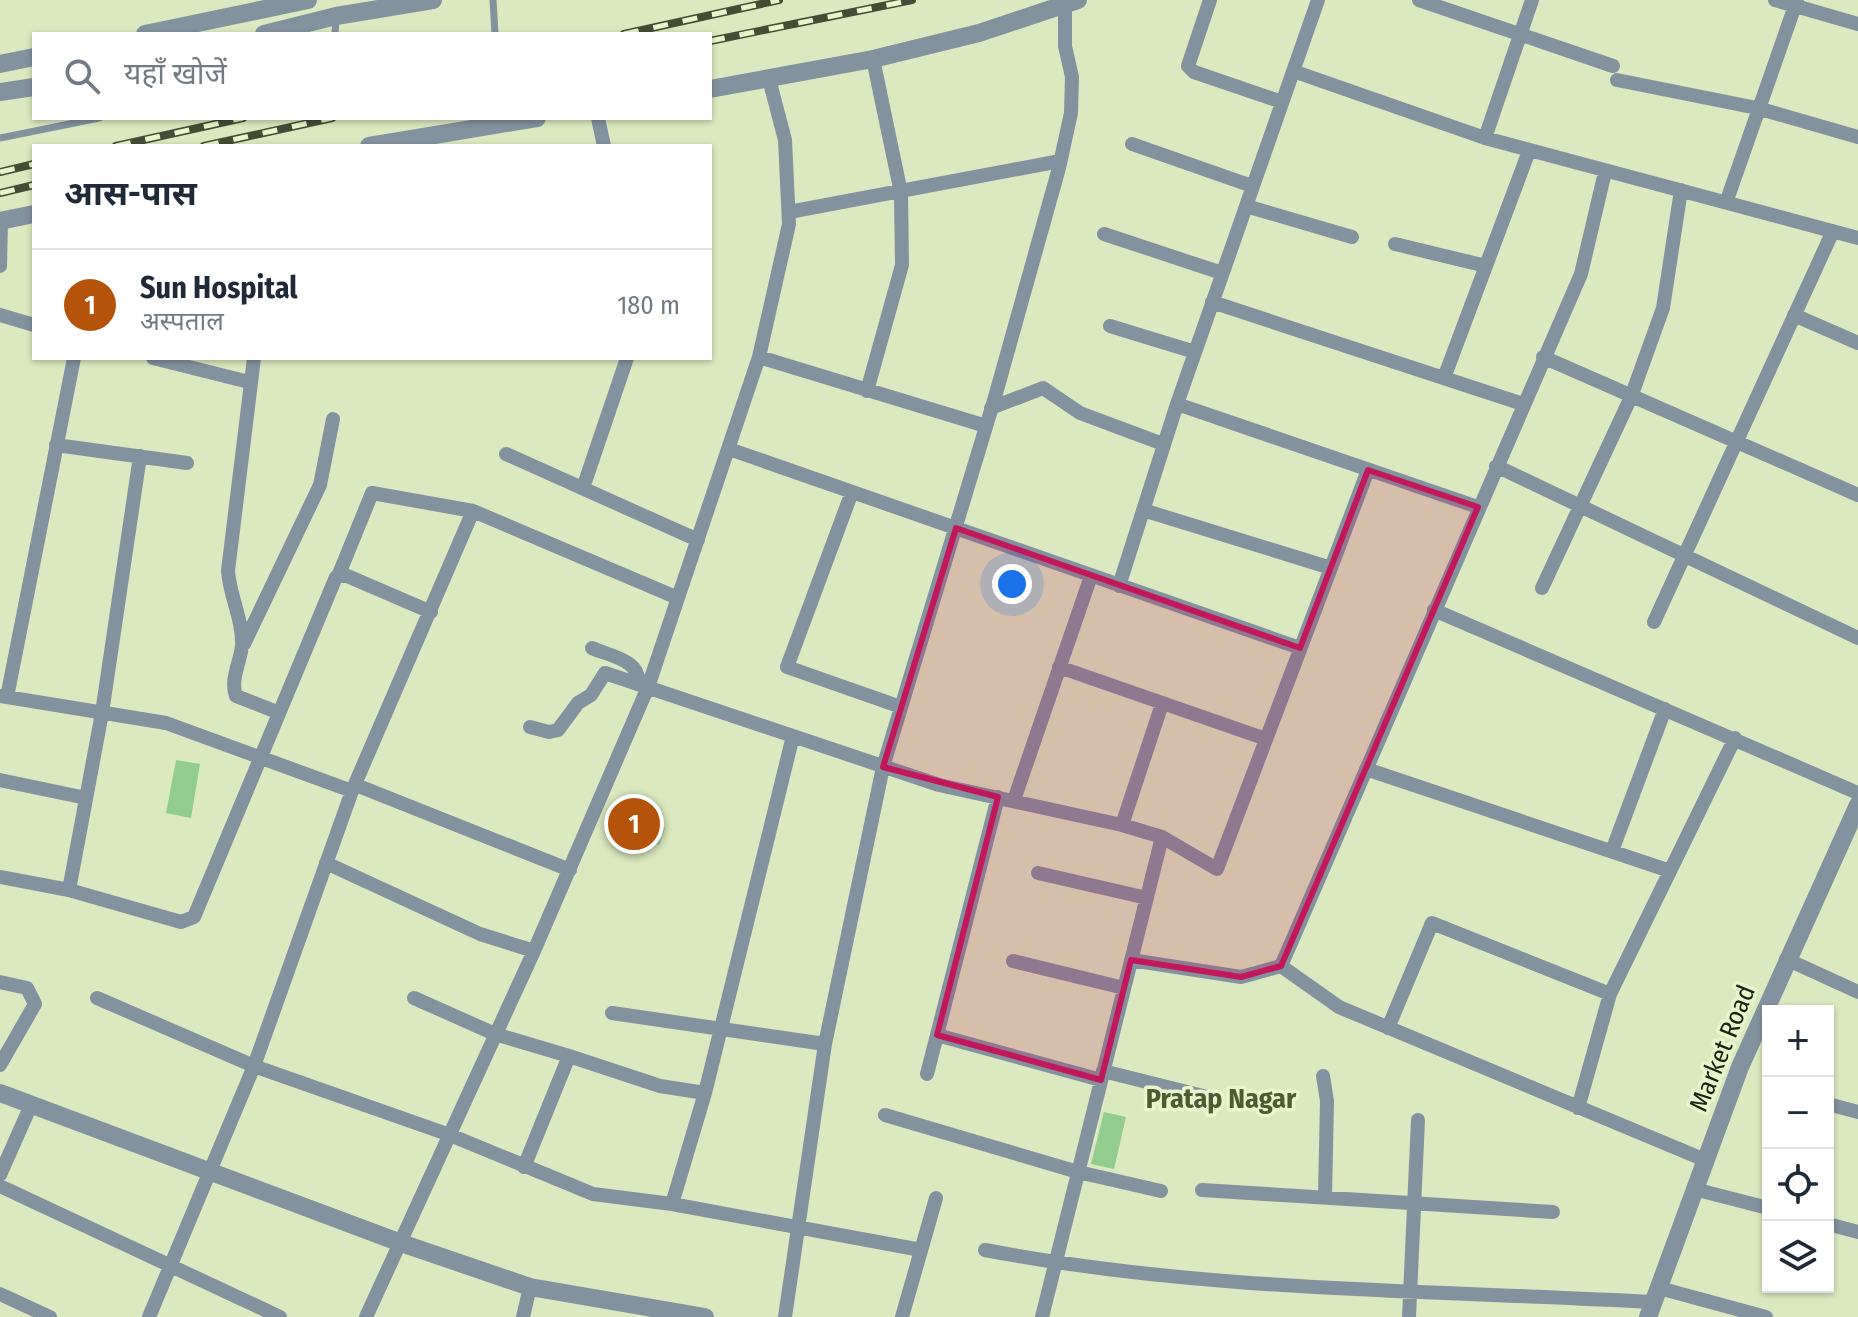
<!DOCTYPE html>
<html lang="hi">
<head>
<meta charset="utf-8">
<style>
  :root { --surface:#fff; --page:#f6f6f7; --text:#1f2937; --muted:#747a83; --line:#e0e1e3; --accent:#b45309 }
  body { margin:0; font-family:"Fira Sans Condensed","Noto Sans Devanagari",sans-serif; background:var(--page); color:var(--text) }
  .controls { position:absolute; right:24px; bottom:24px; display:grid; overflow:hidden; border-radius:0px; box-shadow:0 2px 6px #0004 }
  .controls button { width:72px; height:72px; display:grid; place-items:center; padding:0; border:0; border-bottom:2px solid var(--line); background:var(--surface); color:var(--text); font:40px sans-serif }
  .you { position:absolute; left:1012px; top:584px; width:28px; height:28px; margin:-20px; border:6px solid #fff; border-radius:50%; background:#1a73e8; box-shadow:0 0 0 12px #1a73e833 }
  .badge { display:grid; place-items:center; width:52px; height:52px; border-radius:50%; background:var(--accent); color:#fff; font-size:26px; font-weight:700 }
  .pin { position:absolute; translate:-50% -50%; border:4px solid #fff; box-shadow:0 2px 8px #0006 }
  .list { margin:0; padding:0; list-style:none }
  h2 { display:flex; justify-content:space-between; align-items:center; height:104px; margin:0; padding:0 32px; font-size:34px }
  h2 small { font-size:26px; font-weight:400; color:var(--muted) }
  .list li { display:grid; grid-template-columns:52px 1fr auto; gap:24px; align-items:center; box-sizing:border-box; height:112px; padding:0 32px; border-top:2px solid var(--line) }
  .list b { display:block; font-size:30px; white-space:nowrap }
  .list p { margin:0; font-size:26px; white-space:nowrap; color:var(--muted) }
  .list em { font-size:26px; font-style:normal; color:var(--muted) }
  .icon { flex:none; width:44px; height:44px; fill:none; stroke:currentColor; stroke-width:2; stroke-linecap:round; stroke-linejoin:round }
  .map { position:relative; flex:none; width:1858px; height:1317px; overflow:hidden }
  .search { position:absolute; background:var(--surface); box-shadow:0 2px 6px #0004; left:32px; top:32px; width:680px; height:88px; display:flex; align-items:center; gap:20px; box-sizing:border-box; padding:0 28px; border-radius:0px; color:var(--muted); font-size:30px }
  .panel { position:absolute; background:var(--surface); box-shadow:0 2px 6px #0004; left:32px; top:144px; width:680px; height:216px; border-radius:0px }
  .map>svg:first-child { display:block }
  .building { fill:#92cd8f }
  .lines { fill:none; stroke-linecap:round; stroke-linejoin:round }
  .service { stroke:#83929f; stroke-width:7 }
  .minor { stroke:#83929f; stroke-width:14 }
  .tertiary { stroke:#83929f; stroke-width:18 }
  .rail-casing { stroke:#444c36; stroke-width:8 }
  .rail { stroke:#e7f7cb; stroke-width:5; stroke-dasharray:15; stroke-linecap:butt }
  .marked { fill:#c2185b; fill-opacity:0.2; stroke:#c2185b; stroke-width:6; stroke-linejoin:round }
  .labels { text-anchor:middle; stroke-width:7; stroke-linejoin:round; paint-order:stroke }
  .street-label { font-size:26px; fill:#1c2212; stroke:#e7f7cb }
  .neighbourhood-label { font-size:28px; font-weight:bold; fill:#4e5a35; stroke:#e7f7cb }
</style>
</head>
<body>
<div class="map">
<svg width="1858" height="1317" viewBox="0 0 1858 1317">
  <rect width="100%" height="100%" fill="#dae9bf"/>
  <path class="building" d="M176 760 200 764 191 818 166 813Z
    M615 809 665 828 659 845 608 825Z
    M1104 1112 1126 1117 1114 1169 1091 1164Z"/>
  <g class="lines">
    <path class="service" d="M493 0 495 34
      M335 34 336 18
      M0 138 99 118"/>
    <path class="minor" d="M1210 0 1188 66 1194 72 1282 102
      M1419 0 1613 66
      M1775 0 1858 24
      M1293 71 1485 138 1858 238
      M1617 80 1757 108 1858 137
      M598 118 604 146
      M1485 138 1532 0
      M1132 144 1252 186
      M1727 200 1797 0
      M1246 206 1352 237
      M789 212 1060 161
      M1104 234 1222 273
      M1395 244 1486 266
      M0 266 1 221
      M1212 302 1523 404
      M0 315 34 325
      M1794 315 1858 343
      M1110 326 1195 352
      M759 357 986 426
      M1543 357 1858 495
      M153 358 249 382
      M254 358 228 571C230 598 243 619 242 646 240 663 230 680 236 696L277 712
      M1444 378 1529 151
      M867 391 902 265 901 193 873 59
      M1177 404 1478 507
      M991 408 1043 388 1080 413 1163 444
      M56 445 187 463
      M729 449 1300 648
      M506 454 698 540
      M1496 466 1858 638
      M583 488 627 358
      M852 492 787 667 901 707
      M1143 510 1331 568
      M339 574 372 493 473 511
      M1119 586 1177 404 1318 0
      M1542 588 1631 397 1663 308 1681 190
      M1434 610 1858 793
      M1654 622 1833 231
      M244 644 320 485 333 419
      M592 648C610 656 641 660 638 684
      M1059 667 1266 739
      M0 696 166 723 352 791
      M7 697 74 358
      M530 727 549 732 558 730 578 703 591 695 605 673 939 785 1122 825 1162 837 1217 869 1368 470
      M1366 769 1670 871
      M0 780 86 798
      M356 785 570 870
      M1014 800 1091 576
      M1122 825 1162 704
      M1612 851 1665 709
      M326 863 480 934 534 951
      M1038 873 1147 898
      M0 877 69 890 181 922 194 917 336 577 345 575 431 612
      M69 890 102 713 140 456
      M1786 959 1858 992
      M1131 960 1241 977 1281 966
      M1013 961 1124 988
      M1281 966 1581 274 1605 172
      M1281 966 1339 1007 1705 1160
      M0 982 27 988 35 1004 0 1065
      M97 998 254 1066 450 1135 593 1194 672 1204 921 1250
      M414 998 495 1034 569 1056 524 1167
      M612 1013 825 1044
      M1388 1028 1432 923 1610 994
      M937 1035 1101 1080
      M569 1056 660 1086 705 1093 793 736
      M1103 1071 1215 1099
      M927 1074 998 797
      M1323 1076 1327 1101 1325 1197
      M1828 1104 1858 1112
      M1578 1108 1610 994 1735 738
      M885 1115 1078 1172 1161 1191
      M0 1175 31 1105
      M0 1186 280 1317
      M1694 1189 1768 1208
      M1202 1190 1553 1212
      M672 1204 705 1093
      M1828 1224 1858 1232
      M985 1250C1205 1292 1431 1290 1654 1302
      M1659 1288 1766 1317
      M0 1294 50 1317
      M149 1317 254 1066 352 791 473 511 678 598
      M366 1317 534 951 648 687 759 357 789 224 785 140 769 79
      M523 1317 530 1287
      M785 1317 825 1044 883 767 995 397 1059 168 1071 113 1072 77 1065 46V6
      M902 1317 936 1198
      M1042 1317 1162 837
      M1409 1317 1418 1120"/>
    <path class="tertiary" d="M145 34 308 0
      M264 34 336 16 433 0
      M0 64 34 57
      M710 89 873 59 979 33 1078 0
      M0 92 34 87
      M369 146 537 118
      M0 221 34 214
      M0 1093 401 1243 530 1287 705 1317
      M1648 1317 1740 1067 1858 805"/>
    <defs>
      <path id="rail" d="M624 34 779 0
        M710 41 912 0
        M116 146 243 118
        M204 146 332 118
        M0 172 34 164
        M0 193 34 185"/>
    </defs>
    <use href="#rail" class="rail-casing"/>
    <use href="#rail" class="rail"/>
  </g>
  <path class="marked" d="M1368 470 1478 507 1281 966 1241 977 1131 960 1101 1080 937 1035 998 797 883 767 956 528 1300 648Z"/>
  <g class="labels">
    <g class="street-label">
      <text transform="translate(1722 1048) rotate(-68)" y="9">Market Road</text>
    </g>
    <g class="neighbourhood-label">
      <text x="1221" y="1108">Pratap Nagar</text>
    </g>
  </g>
</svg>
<div class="controls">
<button>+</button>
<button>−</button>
<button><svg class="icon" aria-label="locate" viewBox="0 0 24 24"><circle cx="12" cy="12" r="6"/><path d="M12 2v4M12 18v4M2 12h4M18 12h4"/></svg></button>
<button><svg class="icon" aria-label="layers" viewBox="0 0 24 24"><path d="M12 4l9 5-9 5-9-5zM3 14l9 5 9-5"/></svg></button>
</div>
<div class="you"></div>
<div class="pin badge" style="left:634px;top:824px">1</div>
<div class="search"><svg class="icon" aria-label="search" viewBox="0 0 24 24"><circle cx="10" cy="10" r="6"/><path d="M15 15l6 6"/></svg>यहाँ खोजें</div>
<section class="panel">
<h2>आस-पास<small></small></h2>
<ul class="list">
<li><span class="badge">1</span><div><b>Sun Hospital</b><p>अस्पताल</p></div><em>180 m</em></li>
</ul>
</section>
</div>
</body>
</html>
